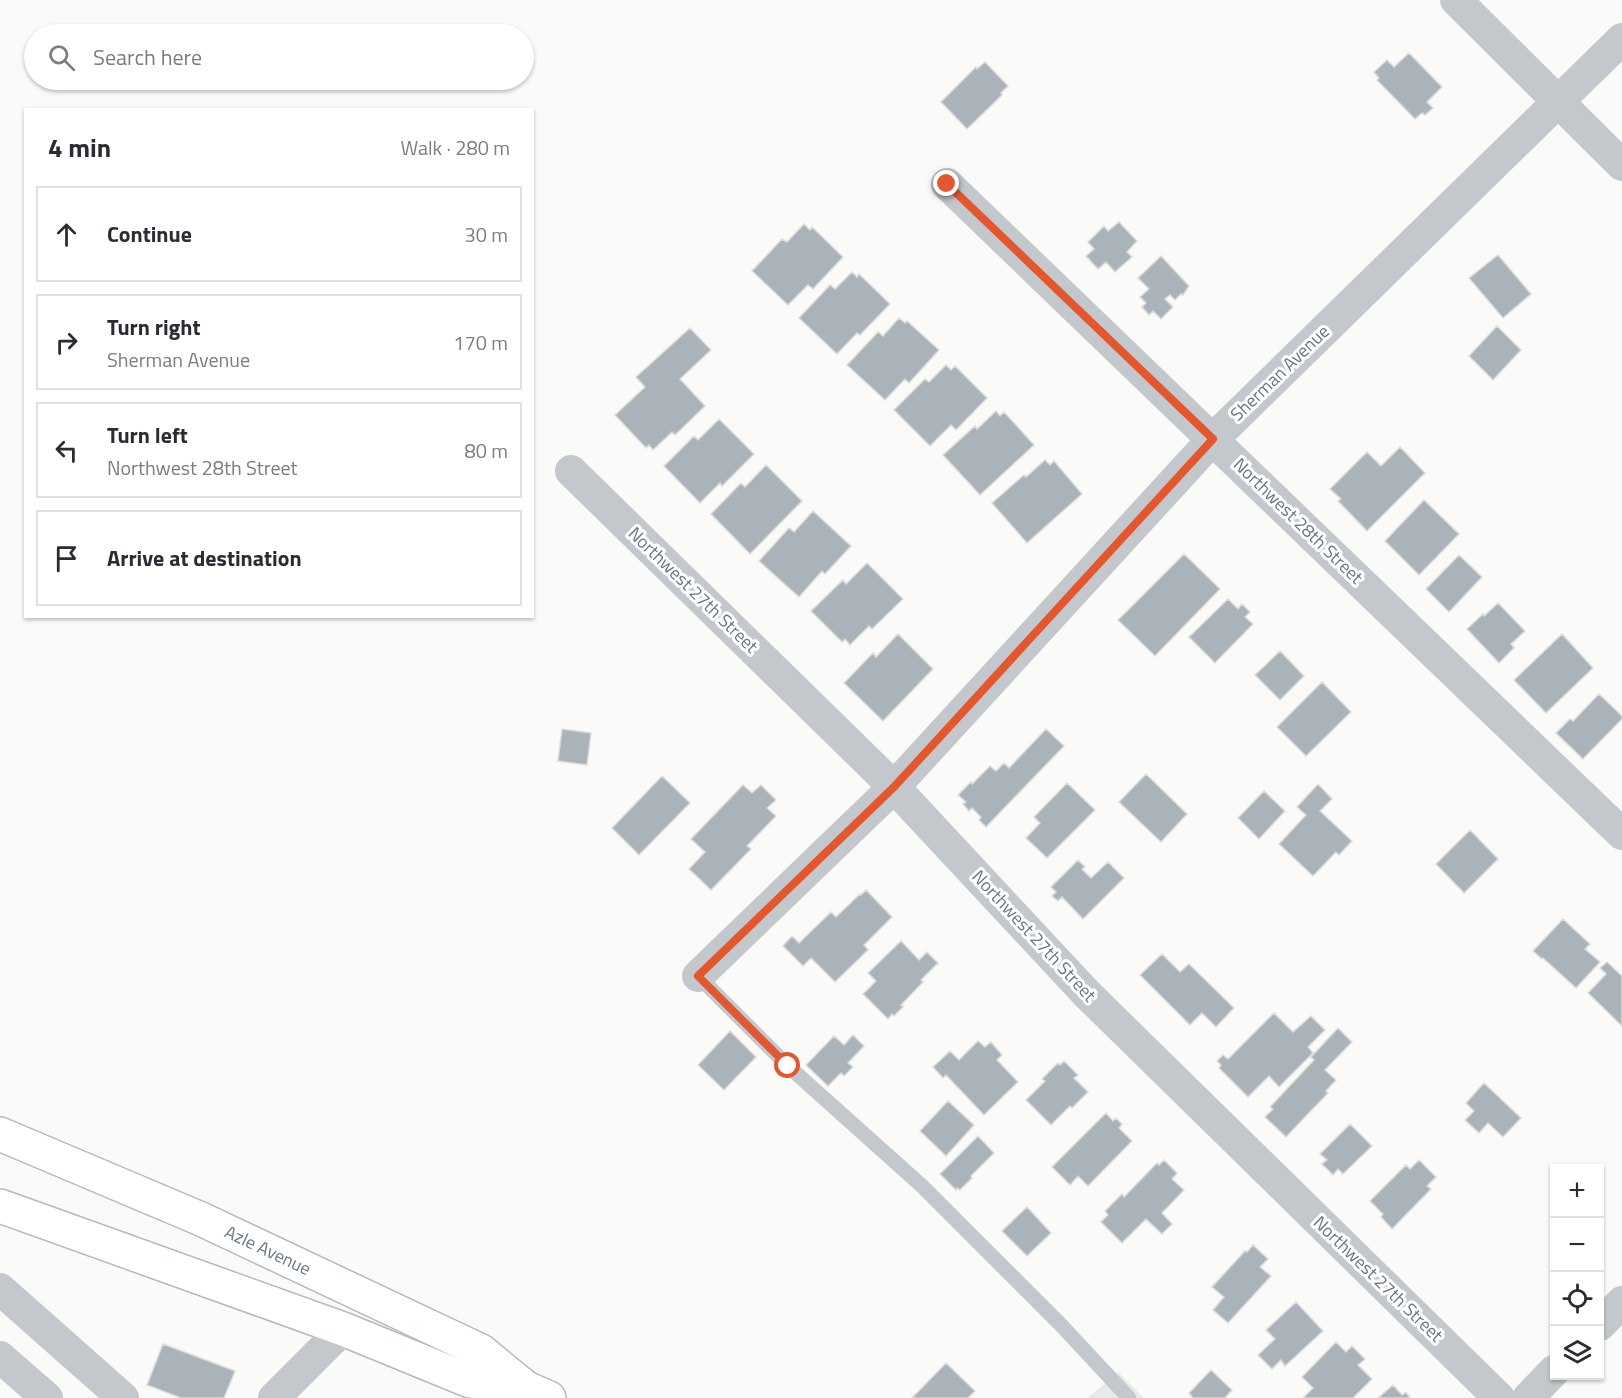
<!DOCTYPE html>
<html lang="en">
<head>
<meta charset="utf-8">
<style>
  :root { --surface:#fff; --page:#f7f7f7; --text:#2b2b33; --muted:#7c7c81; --line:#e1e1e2 }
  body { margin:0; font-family:"Titillium Web",sans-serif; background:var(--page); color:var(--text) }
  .controls { position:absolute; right:18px; bottom:18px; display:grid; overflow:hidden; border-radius:0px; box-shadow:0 2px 4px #0004 }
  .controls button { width:54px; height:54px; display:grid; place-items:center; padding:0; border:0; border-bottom:2px solid var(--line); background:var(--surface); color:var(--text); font:30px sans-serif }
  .stop { position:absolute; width:18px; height:18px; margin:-14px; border:4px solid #e4572e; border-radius:50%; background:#fff }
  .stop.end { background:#e4572e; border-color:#fff; box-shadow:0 2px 6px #0008 }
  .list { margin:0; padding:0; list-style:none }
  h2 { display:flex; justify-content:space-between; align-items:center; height:78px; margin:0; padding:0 24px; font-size:26px }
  h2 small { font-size:20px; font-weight:400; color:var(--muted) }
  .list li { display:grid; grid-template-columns:39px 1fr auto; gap:18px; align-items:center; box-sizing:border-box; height:96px; margin:0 12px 12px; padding:0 12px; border:2px solid var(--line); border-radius:0px }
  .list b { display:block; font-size:22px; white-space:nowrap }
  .list p { margin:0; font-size:20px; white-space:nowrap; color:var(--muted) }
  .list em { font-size:20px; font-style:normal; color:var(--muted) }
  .icon { flex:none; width:33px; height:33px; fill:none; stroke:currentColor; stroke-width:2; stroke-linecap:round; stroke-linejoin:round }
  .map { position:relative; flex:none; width:1622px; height:1398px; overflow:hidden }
  .search { position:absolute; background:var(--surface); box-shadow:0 2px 4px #0004; left:24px; top:24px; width:510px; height:66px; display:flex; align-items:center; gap:15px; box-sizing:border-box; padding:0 21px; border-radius:33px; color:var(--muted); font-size:22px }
  .panel { position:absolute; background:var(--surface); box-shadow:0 2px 4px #0004; left:24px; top:108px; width:510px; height:510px; border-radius:0px }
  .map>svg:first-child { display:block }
  .built { fill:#e8e9e9 }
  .building { fill:#aab3b9; stroke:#dcdcda; stroke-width:1.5 }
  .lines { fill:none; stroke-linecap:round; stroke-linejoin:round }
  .secondary-casing { stroke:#b3babf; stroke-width:36 }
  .service { stroke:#c3c8cc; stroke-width:15 }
  .minor { stroke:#c3c8cc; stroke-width:32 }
  .secondary { stroke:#fff; stroke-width:33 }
  .route { stroke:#e4572e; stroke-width:8 }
  .labels { text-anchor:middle; stroke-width:6; stroke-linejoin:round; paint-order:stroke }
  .street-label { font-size:18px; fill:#657683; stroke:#fff }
</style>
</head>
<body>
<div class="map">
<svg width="1622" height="1398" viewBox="0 0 1622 1398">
  <rect width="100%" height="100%" fill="#fafaf8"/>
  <path class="built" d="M1118 1372 1144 1398H1088Z"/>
  <path class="building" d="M1409 53 1442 87 1427 102 1433 108 1425 115 1422 113 1415 119 1377 80 1379 78 1374 72 1387 60 1394 67Z
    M985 62 1008 86 1001 93 1002 95 967 129 941 102 976 67 977 69Z
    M1119 222 1137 241 1127 252 1132 257 1115 272 1106 262 1098 269 1086 256 1094 249 1088 242 1104 226 1108 231Z
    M804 224 810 230 812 227 843 257 813 289 808 285 788 305 752 271 782 239 787 242Z
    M1498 255 1531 294 1503 318 1469 278Z
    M1161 256 1189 286 1183 295 1181 294 1175 300 1170 295 1165 299 1173 307 1161 319 1153 311 1149 315 1142 307 1146 303 1140 297 1149 289 1138 278Z
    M852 272 857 277 859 274 890 304 860 335 857 333 837 354 799 318 830 285 835 289Z
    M899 318 905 323 907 321 939 350 909 383 905 379 885 400 847 365 878 332 883 336Z
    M1497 326 1521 350 1493 380 1469 356Z
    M690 328 711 350 680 379 705 406 675 435 672 432 653 450 649 445 646 448 615 415 645 387 636 377Z
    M946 365 951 370 955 366 987 398 956 430 951 425 930 446 894 410 925 379 929 382Z
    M996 411 1000 416 1004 412 1034 445 980 495 943 455 975 426 977 429Z
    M719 419 754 454 722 486 720 483 700 503 664 466 694 436 698 440Z
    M1400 447 1425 473 1367 531 1338 501 1341 499 1330 489 1367 452 1381 466Z
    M1045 460 1050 465 1054 461 1082 494 1027 543 992 503 1024 475 1026 477Z
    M766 465 802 501 750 554 711 514 741 483 745 487Z
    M1424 500 1459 534 1419 575 1385 541Z
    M813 511 851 546 825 574 822 571 799 597 759 561 789 528 794 532Z
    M1184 554 1220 589 1155 656 1118 620Z
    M1459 555 1482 577 1449 612 1426 589Z
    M867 563 903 599 872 629 869 626 850 645 845 639 842 642 811 611 843 580 846 584Z
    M1228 599 1238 609 1242 604 1250 612 1245 617 1253 624 1215 663 1189 637Z
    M1498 603 1525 631 1511 644 1514 648 1499 663 1467 629 1483 614 1484 616Z
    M898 634 933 669 883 721 844 683 873 653 876 657Z
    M1562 634 1593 668 1546 713 1514 680Z
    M1280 651 1304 676 1280 700 1255 675Z
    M1322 682 1351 712 1306 756 1277 727Z
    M1599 694 1622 716V719L1583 759 1556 733 1570 719 1573 721Z
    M562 729 591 733 587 765 558 761Z
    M1046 729 1064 746 986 827 979 820 981 817 972 808 969 811 963 804 966 802 958 795 971 782 972 784 990 766 996 771 1004 763 1009 768Z
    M1146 774 1187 814 1161 842 1119 802Z
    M662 776 690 803 639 855 612 828Z
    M1067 783 1095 810 1047 858 1026 838 1040 823 1034 817Z
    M1318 784 1332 799 1320 811 1352 841 1339 855 1336 852 1313 876 1279 844 1306 815 1297 807Z
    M743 785 752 793 761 785 776 800 767 808 776 816 747 846 751 849 711 890 689 869 705 852 691 839Z
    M1264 791 1285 811 1259 839 1238 818Z
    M1470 830 1498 859 1464 893 1436 864Z
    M1078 860 1085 867 1082 869 1091 878 1108 862 1124 878 1083 919 1062 897 1058 901 1052 896 1056 892 1051 887Z
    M866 890 892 917 864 945 868 950 835 982 811 958 803 966 783 946 792 936 799 943 831 912 836 917 860 894 861 895Z
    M1563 919 1590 944 1585 949 1600 962 1576 988 1543 958 1542 959 1533 951Z
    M901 941 919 960 927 952 938 963 921 980 923 982 901 1005 903 1007 894 1016 892 1014 888 1019 863 994 876 981 868 973Z
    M1162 954 1180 972 1189 964 1234 1008 1216 1027 1202 1013 1190 1025 1140 975Z
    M1607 962 1622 976V1026L1588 993 1606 974 1600 968Z
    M1274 1013 1293 1032 1311 1016 1325 1030 1308 1047 1313 1053 1279 1087 1269 1076 1248 1097 1219 1068 1221 1065 1217 1061 1223 1055 1228 1059Z
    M1338 1028 1352 1042 1325 1070 1336 1080 1326 1091 1328 1093 1286 1137 1265 1117 1273 1109 1270 1107 1314 1060 1311 1057Z
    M730 1031 756 1057 724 1090 698 1065Z
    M853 1035 864 1046 848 1063 853 1067 844 1076 841 1073 828 1086 806 1065 834 1036 844 1045Z
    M978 1041 985 1047 991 1042 1002 1055 997 1060 1018 1082 984 1115 946 1075 943 1078 933 1067 950 1051 959 1060Z
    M1064 1061 1078 1075 1074 1078 1088 1092 1072 1108 1070 1106 1051 1125 1026 1100 1045 1081 1042 1079 1058 1063 1060 1065Z
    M1484 1083 1521 1118 1503 1137 1488 1123 1479 1133 1465 1120 1474 1111 1466 1103Z
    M948 1101 974 1125 946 1156 920 1131Z
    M1106 1113 1113 1121 1116 1118 1122 1124 1119 1128 1132 1141 1088 1186 1078 1176 1070 1185 1052 1167Z
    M1350 1124 1372 1146 1343 1174 1338 1169 1333 1175 1322 1164 1327 1160 1320 1154Z
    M978 1136 994 1153 971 1176 972 1178 960 1190 957 1188 956 1190 940 1174Z
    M1164 1160 1177 1173 1172 1179 1184 1190 1162 1213 1172 1224 1162 1234 1146 1219 1122 1243 1101 1222 1108 1215 1105 1211 1122 1194 1124 1197 1157 1163 1159 1165Z
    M1419 1160 1436 1177 1427 1186 1431 1189 1392 1229 1381 1217 1383 1214 1370 1201 1406 1165 1410 1169Z
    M1027 1207 1051 1233 1027 1256 1002 1231Z
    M1253 1245 1268 1259 1260 1267 1271 1276 1228 1323 1213 1310 1224 1297 1212 1287 1245 1251 1247 1252Z
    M1296 1302 1323 1331 1285 1366 1281 1360 1272 1369 1258 1355 1275 1339 1266 1330Z
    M1336 1342 1346 1352 1352 1346 1365 1359 1358 1365 1372 1379 1353 1398H1303L1313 1388 1302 1377Z
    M163 1344 235 1371 224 1398H181L147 1385Z
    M946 1363 975 1391 968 1398H912Z
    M1211 1370 1232 1390 1225 1398H1193L1189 1393Z
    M1393 1385 1402 1395 1406 1392 1410 1398H1378Z"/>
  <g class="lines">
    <defs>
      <g id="secondary">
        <path id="s1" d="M0 1134 201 1219 481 1351 526 1388 549 1398"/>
        <path d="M0 1206 343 1329 470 1381 526 1388"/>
      </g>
    </defs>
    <use href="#secondary" class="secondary-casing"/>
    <path class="service" d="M698 976 788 1066 922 1186 1062 1326 1129 1398"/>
    <path class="minor" d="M1456 0 1622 165
      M947 184 1622 834
      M571 471 894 787 1087 994 1499 1398
      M698 976 894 787 1213 439 1622 39
      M0 1289 123 1398
      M1600 1325 1622 1302
      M0 1357 47 1398
      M274 1398 343 1329
      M1528 1398 1554 1371"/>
    <use href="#secondary" class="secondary"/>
  </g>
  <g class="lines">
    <path class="route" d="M788 1066 698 976 894 787 1213 439 947 184"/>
  </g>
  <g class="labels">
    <g class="street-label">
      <text transform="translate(1280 373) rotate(-44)" y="6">Sherman Avenue</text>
      <text transform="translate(1298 521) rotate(44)" y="6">Northwest 28th Street</text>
      <text transform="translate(693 590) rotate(44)" y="6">Northwest 27th Street</text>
      <text transform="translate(1034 936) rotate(47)" y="6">Northwest 27th Street</text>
      <text dy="6" stroke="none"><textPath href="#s1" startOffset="292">Azle Avenue</textPath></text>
      <text transform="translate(1378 1279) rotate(44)" y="6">Northwest 27th Street</text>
    </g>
  </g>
</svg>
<div class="controls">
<button>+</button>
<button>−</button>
<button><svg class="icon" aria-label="locate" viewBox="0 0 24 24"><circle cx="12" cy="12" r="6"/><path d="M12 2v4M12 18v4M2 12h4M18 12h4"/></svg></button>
<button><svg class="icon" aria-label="layers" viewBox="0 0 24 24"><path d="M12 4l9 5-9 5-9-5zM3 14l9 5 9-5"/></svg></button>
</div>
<div class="stop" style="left:788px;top:1066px"></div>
<div class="stop end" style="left:947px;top:184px"></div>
<div class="search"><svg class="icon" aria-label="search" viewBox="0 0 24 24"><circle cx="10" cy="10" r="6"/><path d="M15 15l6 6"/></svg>Search here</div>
<section class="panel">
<h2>4 min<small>Walk · 280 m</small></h2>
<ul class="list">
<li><svg class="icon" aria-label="ahead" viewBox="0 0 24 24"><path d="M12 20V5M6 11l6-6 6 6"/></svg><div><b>Continue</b></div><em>30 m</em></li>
<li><svg class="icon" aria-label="right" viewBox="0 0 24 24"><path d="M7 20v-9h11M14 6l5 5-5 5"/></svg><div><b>Turn right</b><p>Sherman Avenue</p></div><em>170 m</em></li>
<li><svg class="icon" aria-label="left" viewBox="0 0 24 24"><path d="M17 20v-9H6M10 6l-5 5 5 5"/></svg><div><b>Turn left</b><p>Northwest 28th Street</p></div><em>80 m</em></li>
<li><svg class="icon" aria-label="arrive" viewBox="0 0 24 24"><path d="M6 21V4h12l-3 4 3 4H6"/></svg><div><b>Arrive at destination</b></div></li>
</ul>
</section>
</div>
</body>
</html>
